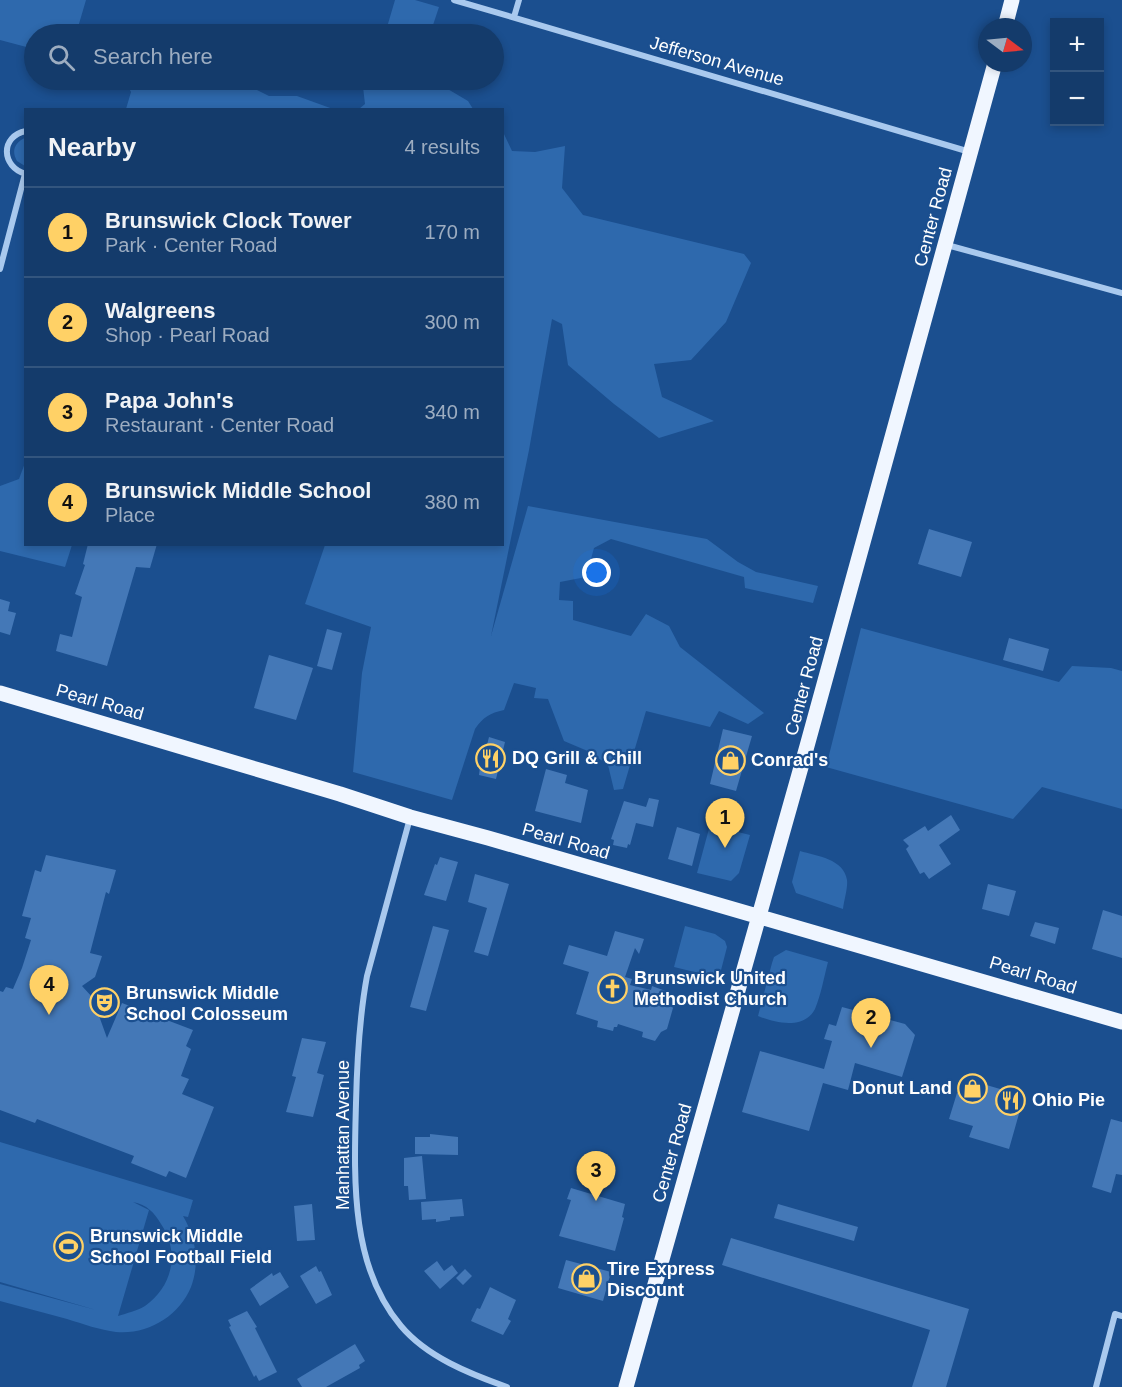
<!DOCTYPE html>
<html lang="en">
<head>
<meta charset="utf-8">
<style>
  :root { --surface:#143b6b; --page:#214673; --text:#f1f3f6; --muted:#9dadc1; --line:#33557e; --accent:#ffd166 }
  body { margin:0; font-family:Arial,sans-serif; background:var(--page); color:var(--text) }
  .controls { position:absolute; right:18px; top:18px; display:grid; overflow:hidden; border-radius:0px; box-shadow:0 3px 9px #0003 }
  .controls button { width:54px; height:54px; display:grid; place-items:center; padding:0; border:0; border-bottom:2px solid var(--line); background:var(--surface); color:var(--text); font:30px sans-serif }
  .compass { position:absolute; left:978px; top:18px; width:54px; height:54px; border-radius:50%; background:var(--surface); box-shadow:0 3px 9px #0003; rotate:106deg }
  .you { position:absolute; left:597px; top:573px; width:21px; height:21px; margin:-15px; border:4px solid #fff; border-radius:50%; background:#1a73e8; box-shadow:0 0 0 9px #1a73e833 }
  .badge { display:grid; place-items:center; width:39px; height:39px; border-radius:50%; background:var(--accent); color:#111; font-size:20px; font-weight:700 }
  .pin { position:absolute; translate:-50% -50px; filter:drop-shadow(0 2px 3px #0008) }
  .pin::after { content:''; position:absolute; top:32px; width:21px; height:18px; background:inherit; clip-path:polygon(0 0,100% 0,50% 100%) }
  .list { margin:0; padding:0; list-style:none }
  h2 { display:flex; justify-content:space-between; align-items:center; height:78px; margin:0; padding:0 24px; font-size:26px }
  h2 small { font-size:20px; font-weight:400; color:var(--muted) }
  .list li { display:grid; grid-template-columns:39px 1fr auto; gap:18px; align-items:center; box-sizing:border-box; height:90px; padding:0 24px; border-top:2px solid var(--line) }
  .list b { display:block; font-size:22px; white-space:nowrap }
  .list p { margin:0; font-size:20px; white-space:nowrap; color:var(--muted) }
  .list em { font-size:20px; font-style:normal; color:var(--muted) }
  .icon { flex:none; width:33px; height:33px; fill:none; stroke:currentColor; stroke-width:2; stroke-linecap:round; stroke-linejoin:round }
  .map { position:relative; flex:none; width:1122px; height:1387px; overflow:hidden }
  .search { position:absolute; background:var(--surface); box-shadow:0 3px 9px #0003; left:24px; top:24px; width:480px; height:66px; display:flex; align-items:center; gap:15px; box-sizing:border-box; padding:0 21px; border-radius:33px; color:var(--muted); font-size:22px }
  .panel { position:absolute; background:var(--surface); box-shadow:0 3px 9px #0003; left:24px; top:108px; width:480px; height:438px; border-radius:0px }
  .map>svg:first-child { display:block }
  .green { fill:#2e69ad; fill-rule:evenodd }
  .building { fill:#4478b7 }
  .lines { fill:none; stroke-linecap:round; stroke-linejoin:round }
  .street { stroke:#a9c9ee; stroke-width:6 }
  .primary { stroke:#f0f6ff; stroke-width:15 }
  .labels { text-anchor:middle; stroke-width:4.5; stroke-linejoin:round; paint-order:stroke }
  .street-label { font-size:18px; fill:#fff; stroke:#1b4f8f }
  .poi-label { font-size:18px; font-weight:bold; fill:#fff; stroke:#1b4f8f; text-anchor:start }
</style>
</head>
<body>
<div class="map">
<svg width="1122" height="1387" viewBox="0 0 1122 1387">
  <rect width="100%" height="100%" fill="#1b4f8f"/>
  <path class="green" d="M0 0H86L76 34H34V49L0 40Z
    M395 0H415L439 7 430 34H385Z
    M125 80H237L269 96H297L333 109H126L131 92Z
    M366 80H435L446 88 468 101 473 109H359L365 104 363 87Z
    M503 132 512 151 535 152 565 146 562 188 583 215 744 254 751 263 726 322 691 360 654 364 662 397 714 421 659 438 614 404 568 365 562 324 552 319 529 450 491 636 528 506 707 539 738 562 756 572 818 586 813 603 745 588 744 577 611 539 594 548 586 577 560 582 559 600 573 601V620L631 636 646 614 669 626 680 647 764 713 748 724 719 711 710 727 646 711 623 789 614 790 608 765 590 752 564 741 548 699 534 698 536 688 514 683 504 710C490 713 483 717 475 729L452 800 353 772 362 673 371 627 305 604 325 545 502 544Z
    M25 138H26L25 166 17 161C11 151 15 142 25 138Z
    M25 463 26 544 72 545 65 567 0 551V486L19 479Z
    M861 628 1059 682 1072 666 1111 668 1122 671V809L1042 787 1013 819 826 767Z
    M710 825 750 835 739 873 731 881 697 873Z
    M800 851C817 856 844 859 847 880 848 888 844 900 843 909L796 893 792 882Z
    M685 926 715 934 725 941 727 947 719 978 674 967Z
    M786 950 828 962C824 977 821 995 815 1009 804 1030 775 1023 758 1016L772 963 774 957Z
    M0 1142 193 1200 188 1217 183 1216C196 1238 200 1263 191 1287 179 1316 148 1335 116 1332 100 1330 83 1324 67 1319 45 1313 22 1307 0 1301V1284L96 1310 0 1282ZM133 1202C147 1205 154 1212 161 1224 180 1252 173 1286 145 1306 137 1311 127 1313 118 1316L149 1210Z"/>
  <path class="building" d="M929 529 972 542 961 577 918 564Z
    M88 544H157L150 568 136 567 107 666 56 651 60 634 72 637 82 597 75 594 85 565 83 564Z
    M0 599 10 602 8 611 16 613 10 635 0 632Z
    M327 629 342 633 332 670 317 666Z
    M1009 638 1049 649 1043 671 1003 660Z
    M269 655 313 668 296 720 254 708Z
    M723 729 752 736 736 791 710 784Z
    M489 737 505 742 496 779 479 775 480 767H477L482 748 486 749Z
    M546 769 567 775 565 783 588 790 581 823 535 811Z
    M649 798 659 800 653 827 636 823 630 845 628 844 627 848 613 845 614 840 611 839 624 801 646 807Z
    M951 815 960 830 939 845 951 864 929 879 924 872 920 874 906 849 909 846 903 840 925 826 928 831Z
    M677 827 700 834 692 866 668 859Z
    M46 855 116 870 109 894 106 892 90 953 102 956 95 977 82 986 93 998 91 1001 98 1013 107 1038 122 1003 193 1030 186 1046 191 1049 181 1076 189 1079 182 1094 214 1107 186 1178 169 1171 166 1177 131 1163 134 1156 37 1119 35 1123 0 1110V991L3 992 6 987 13 989 22 968 31 940 25 938 31 918 22 916 35 870 41 872Z
    M440 857 458 862 446 901 424 895 435 864 437 865Z
    M475 874 509 884 488 956 474 952 487 908 468 902Z
    M988 884 1016 891 1009 916 982 909Z
    M1103 910 1122 916V958L1092 949Z
    M1035 922 1059 928 1055 944 1030 936Z
    M433 926 449 930 426 1011 410 1007Z
    M615 931 644 939 639 954 635 948 625 977 632 979 630 985 651 990 652 986 671 993 670 1002 673 1008 667 1029 661 1032 655 1041 642 1037 643 1032 618 1024 617 1027H614L613 1031 597 1027 598 1021 576 1014 589 972 563 964 569 945 607 956Z
    M842 1007 905 1024 915 1035 902 1077 855 1063 848 1090 823 1083 809 1131 742 1112 760 1051 824 1069 832 1041 824 1039 829 1024 836 1026Z
    M302 1038 326 1042 317 1073 324 1075 313 1117 286 1112 296 1077 292 1076Z
    M966 1079 1024 1096 1009 1149 969 1137 973 1126 949 1119 957 1093 962 1094Z
    M1111 1119 1122 1122V1175L1116 1174 1111 1193 1092 1187Z
    M430 1134 458 1137V1155L415 1154V1137H430Z
    M422 1156 426 1199 409 1200 408 1186H404V1158Z
    M571 1188 625 1204 622 1217 624 1218 615 1251 559 1236 571 1200 567 1199Z
    M462 1199 464 1216 450 1217V1220L436 1222V1219L422 1220 421 1202Z
    M312 1204 315 1240 297 1241 294 1206Z
    M778 1204 858 1227 854 1241 774 1218Z
    M731 1238 969 1309 946 1387H912L930 1330 722 1265Z
    M566 1260 611 1272 603 1301 558 1288Z
    M437 1261 444 1271 452 1265 458 1273 440 1289 424 1271Z
    M316 1266 319 1272 321 1271 332 1295 316 1304 300 1276Z
    M465 1269 472 1276 463 1285 456 1278Z
    M280 1272 289 1287 260 1306 250 1289 272 1273 273 1276Z
    M490 1287 516 1300 508 1319 511 1321 503 1335 471 1321 477 1308 480 1309Z
    M247 1311 257 1327 255 1328 277 1372 259 1381 256 1375 254 1377 229 1327 231 1326 228 1320Z
    M355 1344 365 1361 359 1365 360 1368 326 1387H302L297 1379Z"/>
  <g class="lines">
    <path class="street" d="M454 0 970 152
      M514 17 519 0
      M26 131C0 136 1 167 26 174
      M947 245 1122 293
      M0 269 25 174
      M410 818 367 976C359 1019 357 1061 356 1103 354 1178 350 1266 401 1326 427 1357 470 1374 507 1387
      M1096 1387 1115 1314 1122 1316"/>
    <path class="primary" d="M1005 27 1012 0
      M0 693 340 794 410 817 488 838C699 901 911 960 1122 1022
      M626 1387 807 746 995 63"/>
  </g>
  <defs>
    <symbol id="restaurant-ring" viewBox="-11 -11 22 22"><circle r="9.5" fill="#1b4f8f" stroke="#ffd166" stroke-width="1.5"/><path d="M-5-6h1v4h1v-4h1v4h1v-4h1v5L-1.5 .5V6h-2V.5L-5-1ZM5-6V6H3V1.5H1.5Q1.5-4 5-6Z" fill="#ffd166"/></symbol>
    <symbol id="shop-ring" viewBox="-11 -11 22 22"><circle r="9.5" fill="#1b4f8f" stroke="#ffd166" stroke-width="1.5"/><path d="M-5-2.5h2.3a2.7 3.5 0 0 1 5.4 0H5L5.5 6h-11ZM-1.5-2.5h3a1.5 2.3 0 0 0-3 0Z" fill="#ffd166"/></symbol>
    <symbol id="church-ring" viewBox="-11 -11 22 22"><circle r="9.5" fill="#1b4f8f" stroke="#ffd166" stroke-width="1.5"/><path d="M-1.2-6h2.4v3.5h3.3v2.4h-3.3V6h-2.4V-.1h-3.3v-2.4h3.3Z" fill="#ffd166"/></symbol>
    <symbol id="theatre-ring" viewBox="-11 -11 22 22"><circle r="9.5" fill="#1b4f8f" stroke="#ffd166" stroke-width="1.5"/><path d="M-5-5.5Q0-4 5-5.5V0Q5 5 0 6Q-5 5-5 0ZM-3.3-2.5H-1v1.5H-3.3ZM1-2.5H3.3v1.5H1ZM-2.8 1Q0 5.5 2.8 1Z" fill="#ffd166"/></symbol>
    <symbol id="stadium-ring" viewBox="-11 -11 22 22"><circle r="9.5" fill="#1b4f8f" stroke="#ffd166" stroke-width="1.5"/><path d="M0-5a6.5 5 0 1 0 0 10a6.5 5 0 1 0 0-10ZM-3.5-1.8h7v3.6h-7Z" fill="#ffd166"/></symbol>
  </defs>
  <g fill-rule="evenodd">
    <use href="#restaurant-ring" x="474" y="742" width="33" height="33"/>
    <use href="#shop-ring" x="714" y="744" width="33" height="33"/>
    <use href="#church-ring" x="596" y="972" width="33" height="33"/>
    <use href="#theatre-ring" x="88" y="986" width="33" height="33"/>
    <use href="#shop-ring" x="956" y="1072" width="33" height="33"/>
    <use href="#restaurant-ring" x="994" y="1084" width="33" height="33"/>
    <use href="#stadium-ring" x="52" y="1230" width="33" height="33"/>
    <use href="#shop-ring" x="570" y="1262" width="33" height="33"/>
  </g>
  <g class="labels">
    <g class="street-label">
      <text transform="translate(717 61) rotate(16)" y="6">Jefferson Avenue</text>
      <text transform="translate(933 217) rotate(-75)" y="6">Center Road</text>
      <text transform="translate(804 686) rotate(-75)" y="6">Center Road</text>
      <text transform="translate(100 702) rotate(16)" y="6">Pearl Road</text>
      <text transform="translate(566 841) rotate(16)" y="6">Pearl Road</text>
      <text transform="translate(1033 975) rotate(17)" y="6">Pearl Road</text>
      <text transform="translate(343 1135) rotate(-90)" y="6">Manhattan Avenue</text>
      <text transform="translate(672 1153) rotate(-74)" y="6">Center Road</text>
    </g>
    <g class="poi-label">
      <text x="512" y="764">DQ Grill &amp; Chill</text>
      <text x="751" y="766">Conrad's</text>
      <text x="634" y="984">Brunswick United<tspan x="634" dy="21">Methodist Church</tspan></text>
      <text x="126" y="999">Brunswick Middle<tspan x="126" dy="21">School Colosseum</tspan></text>
      <text x="952" y="1094" text-anchor="end">Donut Land</text>
      <text x="1032" y="1106">Ohio Pie</text>
      <text x="90" y="1242">Brunswick Middle<tspan x="90" dy="21">School Football Field</tspan></text>
      <text x="607" y="1275">Tire Express<tspan x="607" dy="21">Discount</tspan></text>
    </g>
  </g>
</svg>
<div class="controls">
<button>+</button>
<button>−</button>
</div>
<svg class="compass" viewBox="-18 -18 36 36"><path d="M0-13l5 13h-10z" fill="#e53935"/><path d="M0 13l5-13h-10z" fill="#9dadc1"/></svg>
<div class="you"></div>
<div class="pin badge" style="left:725px;top:848px">1</div>
<div class="pin badge" style="left:871px;top:1048px">2</div>
<div class="pin badge" style="left:596px;top:1201px">3</div>
<div class="pin badge" style="left:49px;top:1015px">4</div>
<div class="search"><svg class="icon" aria-label="search" viewBox="0 0 24 24"><circle cx="10" cy="10" r="6"/><path d="M15 15l6 6"/></svg>Search here</div>
<section class="panel">
<h2>Nearby<small>4 results</small></h2>
<ul class="list">
<li><span class="badge">1</span><div><b>Brunswick Clock Tower</b><p>Park · Center Road</p></div><em>170 m</em></li>
<li><span class="badge">2</span><div><b>Walgreens</b><p>Shop · Pearl Road</p></div><em>300 m</em></li>
<li><span class="badge">3</span><div><b>Papa John's</b><p>Restaurant · Center Road</p></div><em>340 m</em></li>
<li><span class="badge">4</span><div><b>Brunswick Middle School</b><p>Place</p></div><em>380 m</em></li>
</ul>
</section>
</div>
</body>
</html>
